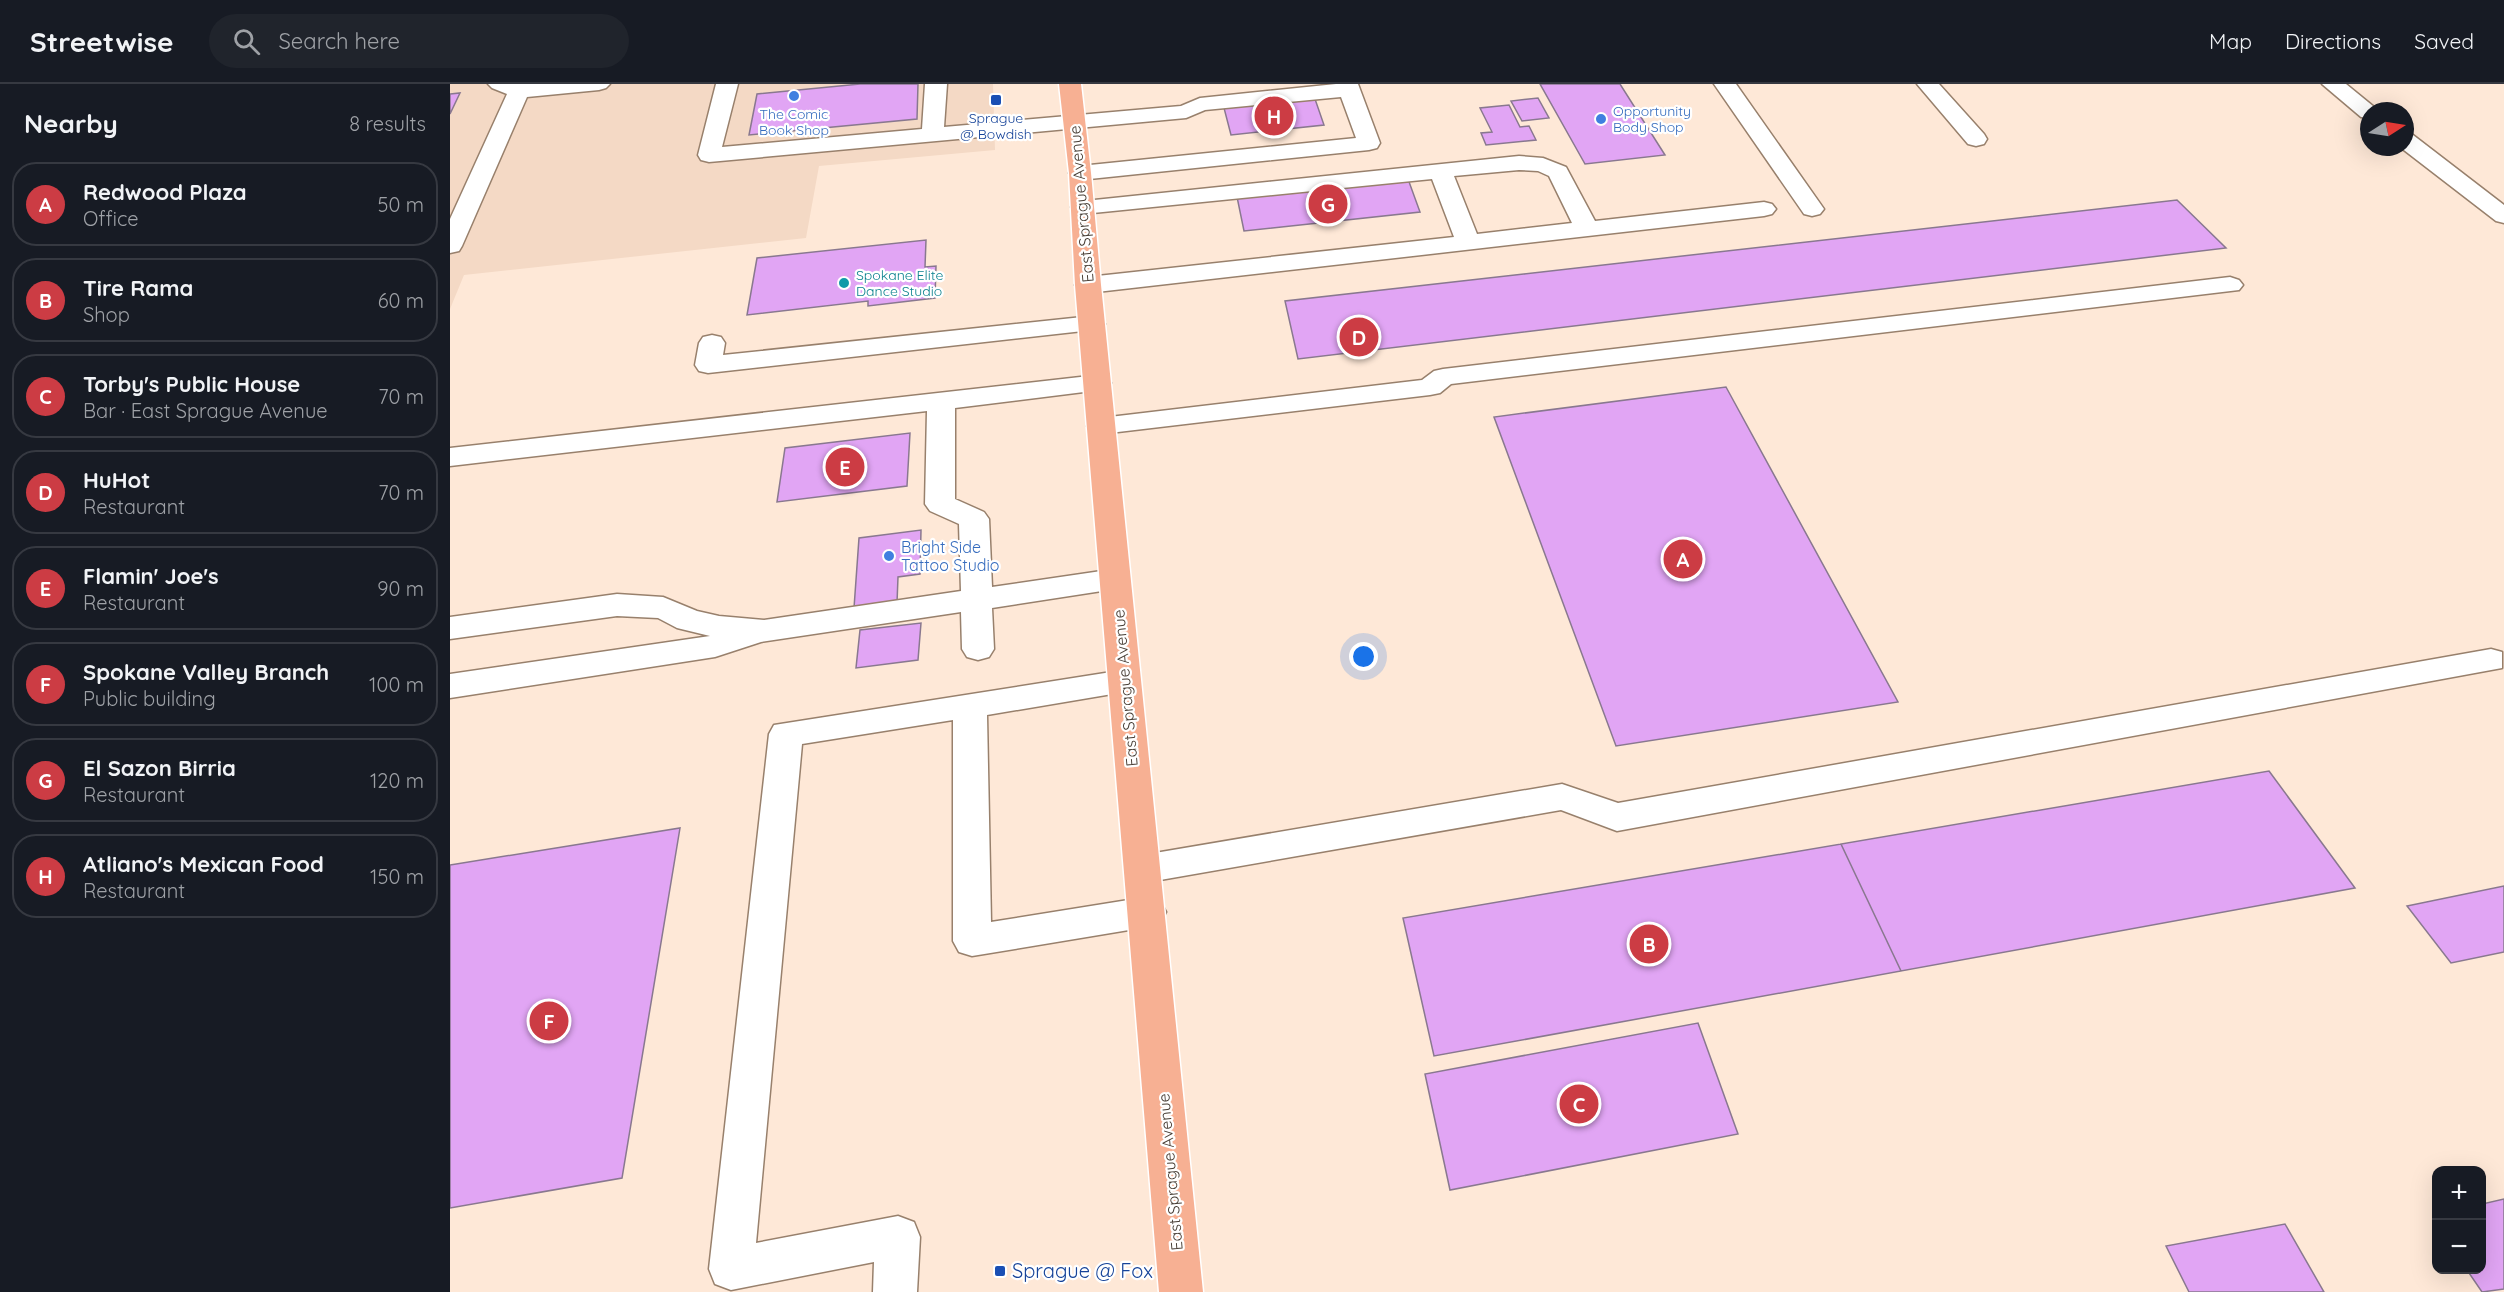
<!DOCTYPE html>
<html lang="en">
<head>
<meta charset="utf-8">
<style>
  :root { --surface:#171b24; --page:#20242c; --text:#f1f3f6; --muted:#9ea1a6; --line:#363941; --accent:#cc3c44 }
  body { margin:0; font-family:Quicksand,sans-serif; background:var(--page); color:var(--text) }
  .controls { position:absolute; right:18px; bottom:18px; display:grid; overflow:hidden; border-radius:12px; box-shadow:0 6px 24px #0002 }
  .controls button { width:54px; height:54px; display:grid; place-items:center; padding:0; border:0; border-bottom:2px solid var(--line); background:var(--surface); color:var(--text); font:30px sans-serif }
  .compass { position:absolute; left:1910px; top:18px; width:54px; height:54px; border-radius:50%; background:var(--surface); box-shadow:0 6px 24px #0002; rotate:78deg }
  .you { position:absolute; left:914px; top:573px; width:21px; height:21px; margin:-15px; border:4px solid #fff; border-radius:50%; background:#1a73e8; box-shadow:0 0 0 9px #1a73e833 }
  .badge { display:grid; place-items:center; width:39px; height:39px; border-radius:50%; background:var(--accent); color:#fff; font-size:20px; font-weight:700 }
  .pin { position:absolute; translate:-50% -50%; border:3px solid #fff; box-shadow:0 2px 6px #0006 }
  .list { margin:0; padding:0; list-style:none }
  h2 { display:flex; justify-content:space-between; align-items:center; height:78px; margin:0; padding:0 24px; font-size:26px }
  h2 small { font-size:20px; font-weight:400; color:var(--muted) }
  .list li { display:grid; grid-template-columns:39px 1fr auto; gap:18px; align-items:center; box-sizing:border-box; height:84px; margin:0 12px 12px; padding:0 12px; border:2px solid var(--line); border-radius:24px }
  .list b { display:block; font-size:22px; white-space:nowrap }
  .list p { margin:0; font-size:20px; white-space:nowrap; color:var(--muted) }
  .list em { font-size:20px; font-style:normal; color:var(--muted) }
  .icon { flex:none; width:33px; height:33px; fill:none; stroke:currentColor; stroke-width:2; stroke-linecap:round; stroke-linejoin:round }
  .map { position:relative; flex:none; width:2054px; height:1208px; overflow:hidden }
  header { display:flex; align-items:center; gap:36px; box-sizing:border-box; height:84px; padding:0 30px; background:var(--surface); border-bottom:2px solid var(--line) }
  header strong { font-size:28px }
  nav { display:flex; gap:33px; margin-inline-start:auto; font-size:21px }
  .search { width:420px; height:54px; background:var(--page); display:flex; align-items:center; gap:15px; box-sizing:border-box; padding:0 21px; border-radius:33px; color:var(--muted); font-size:22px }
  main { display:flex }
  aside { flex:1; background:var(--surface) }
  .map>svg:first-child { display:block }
  .built { fill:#f4d9c5 }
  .building { fill:#e1a5f4; stroke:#89788f; stroke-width:1.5 }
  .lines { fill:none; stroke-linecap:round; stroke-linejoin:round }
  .minor-casing { stroke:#98806c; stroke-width:3 }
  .major-casing { stroke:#fff; stroke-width:3 }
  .minor { fill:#fff; fill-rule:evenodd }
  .major { fill:#f7b093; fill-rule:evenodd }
  .shop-dot { fill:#3f7fe0; stroke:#fff; stroke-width:2 }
  .transit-dot { fill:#1a4fb4; stroke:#fff; stroke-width:2 }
  .culture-dot { fill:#0f9aa8; stroke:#fff; stroke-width:2 }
  .labels { text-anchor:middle; stroke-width:4.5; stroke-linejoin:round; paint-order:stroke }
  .far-shop-label { font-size:14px; fill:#366cbe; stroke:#fff; text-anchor:start }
  .far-transit-label { font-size:14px; fill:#164399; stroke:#fff }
  .far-culture-label { font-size:14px; fill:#0d838f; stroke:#fff; text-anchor:start }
  .street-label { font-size:16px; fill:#453b32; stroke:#fff }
  .shop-label { font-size:16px; fill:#366cbe; stroke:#fff; text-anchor:start }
  .near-transit-label { font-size:20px; fill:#164399; stroke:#fff; text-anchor:start }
</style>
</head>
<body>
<header>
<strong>Streetwise</strong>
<div class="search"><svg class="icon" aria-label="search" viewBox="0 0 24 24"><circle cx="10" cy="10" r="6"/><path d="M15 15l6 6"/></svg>Search here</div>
<nav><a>Map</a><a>Directions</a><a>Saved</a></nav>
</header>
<main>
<aside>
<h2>Nearby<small>8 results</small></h2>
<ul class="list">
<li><span class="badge">A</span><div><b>Redwood Plaza</b><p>Office</p></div><em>50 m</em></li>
<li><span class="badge">B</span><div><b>Tire Rama</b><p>Shop</p></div><em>60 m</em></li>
<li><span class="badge">C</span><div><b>Torby's Public House</b><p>Bar · East Sprague Avenue</p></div><em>70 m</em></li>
<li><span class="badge">D</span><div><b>HuHot</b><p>Restaurant</p></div><em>70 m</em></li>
<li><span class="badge">E</span><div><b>Flamin' Joe's</b><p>Restaurant</p></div><em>90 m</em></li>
<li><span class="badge">F</span><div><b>Spokane Valley Branch</b><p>Public building</p></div><em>100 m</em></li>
<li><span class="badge">G</span><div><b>El Sazon Birria</b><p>Restaurant</p></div><em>120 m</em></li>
<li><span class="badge">H</span><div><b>Atliano's Mexican Food</b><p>Restaurant</p></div><em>150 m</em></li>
</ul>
</aside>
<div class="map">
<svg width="2054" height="1208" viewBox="0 0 2054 1208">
  <rect width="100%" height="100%" fill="#fee8d7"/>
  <path class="built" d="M0 0H543L545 66 369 82 356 154 14 191 0 225Z"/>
  <path class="building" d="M410 0H468L467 35 299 51 307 10Z
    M1090 0H1170L1215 71 1135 80Z
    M10 9 0 30V10Z
    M1088 14 1099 34 1072 37 1061 17Z
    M865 15 874 41 781 51 774 24Z
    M1059 21 1070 43 1079 42 1086 56 1036 61 1031 49 1042 48 1030 24Z
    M958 95 970 128 794 147 787 113Z
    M1727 116 1776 164 848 275 835 217Z
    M476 156 475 183 486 182 485 214 418 222V217L297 231 307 174Z
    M1276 303 1448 618 1166 662 1044 333Z
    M460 349 457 402 327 418 335 364Z
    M471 446 470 490 448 493 447 519 404 524 409 454Z
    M471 539 468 576 406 584 410 546Z
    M1819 687 1905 804 1451 887 1391 760Z
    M230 744 172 1094 0 1124V781Z
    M1391 760 1451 887 984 972 953 834Z
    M2054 802V868L2001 879 1957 822Z
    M1248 939 1288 1050 1000 1106 975 990Z
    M2054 1115V1205L2032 1208 2017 1186H2032V1120Z
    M1835 1140 1874 1208H1739L1716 1162Z"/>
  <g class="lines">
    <defs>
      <path id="minor" d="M38 0H160L156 4 149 6 77 13 12 162 9 167 0 169V135L57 10 42 4Z
        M266 0H288L272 63 472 45 475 0H497L494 43 731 22 750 14 886 0H908L930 59 927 64 919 66 630 96 622 94 619 89 622 84 630 82 906 54 891 13 755 26 736 34 259 78 251 76 248 71Z
        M1264 0H1286L1374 125 1370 130 1362 132 1354 130Z
        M1467 0H1489L1534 50 1537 55 1534 60 1526 62 1518 60Z
        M1872 0H1896L1929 27H1919V34L1911 33Z
        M1955 49 1963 51 2054 121V139L2046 137 1950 63H1955Z
        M1069 72 1093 74 1116 83 1145 137 1314 118 1322 120 1326 125 1322 130 1314 132 638 209 629 206 625 201 629 196 638 193 1004 153 982 95 633 130 625 128 621 123 625 118ZM1069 86 1088 87 1099 92 1122 139 1027 150 1004 92Z
        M1780 193 1789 196 1793 201 1789 206 1001 300 990 309 980 311 651 350 641 348 637 342 641 336 651 334 972 296 984 287 993 285Z
        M642 232 651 235 655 240 651 245 258 289 249 287 245 281 249 259 253 253 262 251 271 253 275 259 273 271Z
        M648 291 658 293 661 299 658 305 505 324V415L534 428 539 435 542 503 665 485 676 488 680 495 676 502 665 505 542 524 544 565 539 573 528 576 517 573 512 565 511 528 311 558 265 573 0 614V590L260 552 227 544 208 534 167 532 0 555V533L167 510 213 513 247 527 269 532 314 536 511 507 509 440 480 427 475 420 477 327 0 382V364Z
        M2041 565 2052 568V584L1167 747 1111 726 693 799 680 795 675 785 680 775 693 771 1112 700 1168 719Z
        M674 586 686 590 690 598 686 606 537 631 541 838 697 813 710 817 716 828 710 839 697 843 522 872 509 868 503 857V636L352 660 306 1159 448 1132 464 1138 470 1153 467 1208H423L424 1178 281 1206 265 1200 259 1185 319 650 324 641Z"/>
      <path id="major" d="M609 0H631L641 89 651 201 753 1208H709L625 201 619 89Z"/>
    </defs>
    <use href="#minor" class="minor-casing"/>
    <use href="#major" class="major-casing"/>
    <use href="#minor" class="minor"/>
    <use href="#major" class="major"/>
  </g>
  <g class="shop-dot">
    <circle cx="344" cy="12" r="6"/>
    <circle cx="1151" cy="35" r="6"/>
    <circle cx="439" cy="472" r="6"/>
  </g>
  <g class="transit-dot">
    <rect x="540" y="10" width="12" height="12" rx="3"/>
    <rect x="544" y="1181" width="12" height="12" rx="3"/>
  </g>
  <circle class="culture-dot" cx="394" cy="199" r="6"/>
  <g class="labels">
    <g class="far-shop-label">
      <text x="1163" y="32">Opportunity<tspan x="1163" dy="16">Body Shop</tspan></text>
      <text x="344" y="35" text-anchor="middle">The Comic<tspan x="344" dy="16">Book Shop</tspan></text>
    </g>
    <g class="far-transit-label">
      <text x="546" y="39">Sprague<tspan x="546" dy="16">@ Bowdish</tspan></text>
    </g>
    <g class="far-culture-label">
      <text x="406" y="196">Spokane Elite<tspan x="406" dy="16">Dance Studio</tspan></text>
    </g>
    <g class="street-label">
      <text transform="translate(631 120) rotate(-95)" y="6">East Sprague Avenue</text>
      <text transform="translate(675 604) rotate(-95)" y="6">East Sprague Avenue</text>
      <text transform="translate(720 1088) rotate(-95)" y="6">East Sprague Avenue</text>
    </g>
    <g class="shop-label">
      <text x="451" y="469">Bright Side<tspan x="451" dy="18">Tattoo Studio</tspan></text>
    </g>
    <g class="near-transit-label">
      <text x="562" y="1194">Sprague @ Fox</text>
    </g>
  </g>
</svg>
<div class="controls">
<button>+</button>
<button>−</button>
</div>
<svg class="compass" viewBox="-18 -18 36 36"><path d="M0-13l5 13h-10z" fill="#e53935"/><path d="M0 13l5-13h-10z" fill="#9ea1a6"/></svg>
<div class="you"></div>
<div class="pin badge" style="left:1233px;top:475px">A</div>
<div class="pin badge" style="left:1199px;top:860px">B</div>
<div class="pin badge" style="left:1129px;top:1020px">C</div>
<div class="pin badge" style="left:909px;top:253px">D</div>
<div class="pin badge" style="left:395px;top:383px">E</div>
<div class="pin badge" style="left:99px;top:937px">F</div>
<div class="pin badge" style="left:878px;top:120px">G</div>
<div class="pin badge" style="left:824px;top:32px">H</div>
</div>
</main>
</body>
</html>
